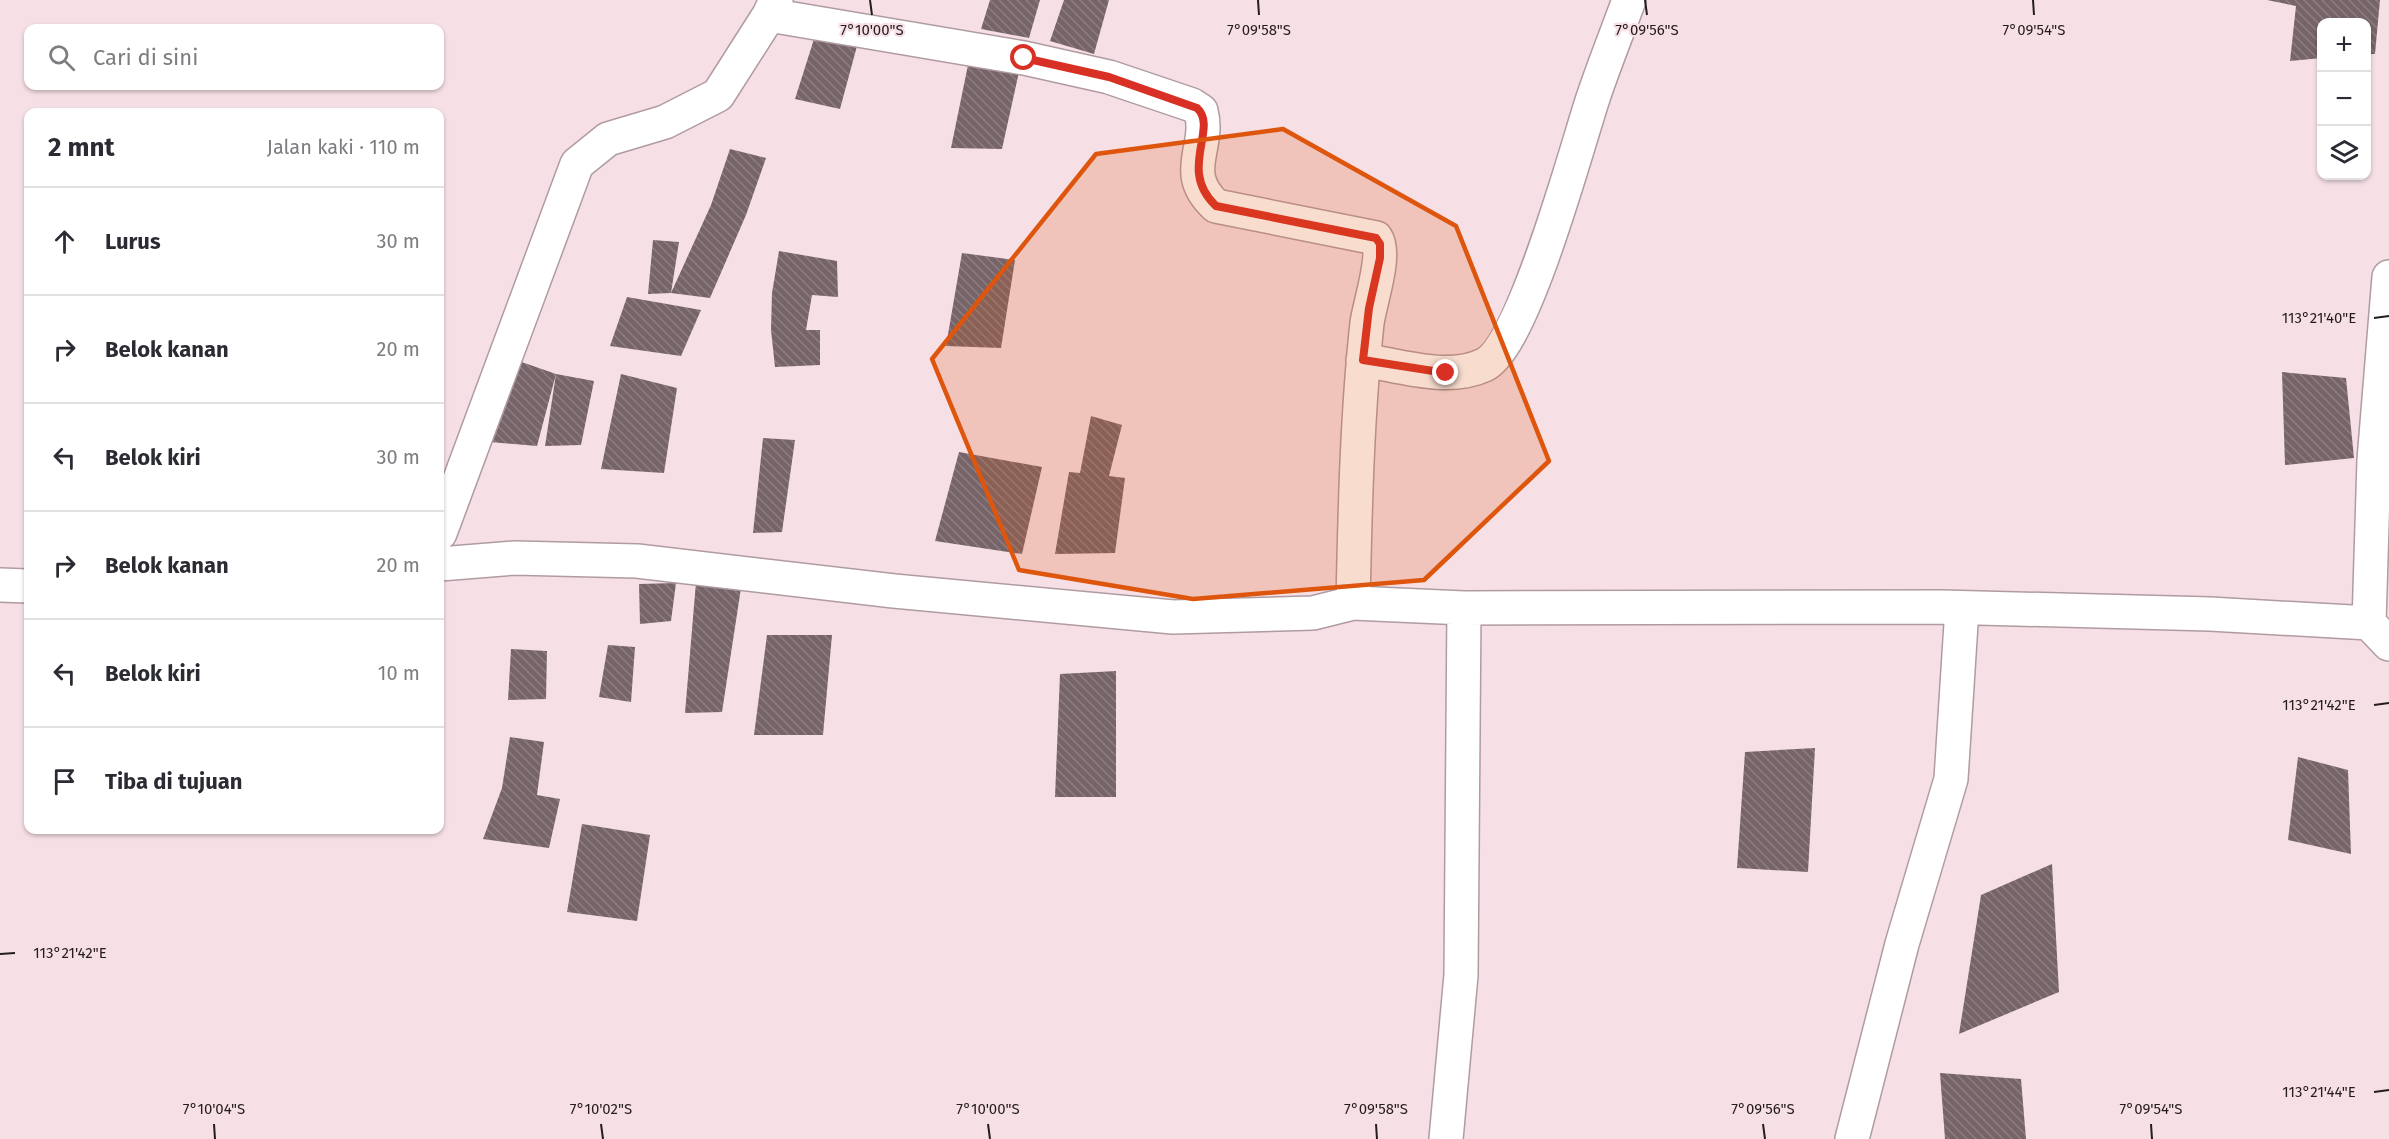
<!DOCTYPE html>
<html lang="id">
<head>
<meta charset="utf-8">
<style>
  :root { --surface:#fff; --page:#f7f7f7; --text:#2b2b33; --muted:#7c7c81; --line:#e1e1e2 }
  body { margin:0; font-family:"Fira Sans",sans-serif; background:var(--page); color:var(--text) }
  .controls { position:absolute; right:18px; top:18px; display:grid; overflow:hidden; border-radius:12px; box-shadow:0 2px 4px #0004 }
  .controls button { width:54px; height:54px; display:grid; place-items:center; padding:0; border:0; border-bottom:2px solid var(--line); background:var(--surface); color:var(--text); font:30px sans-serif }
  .stop { position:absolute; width:18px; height:18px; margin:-14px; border:4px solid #d93025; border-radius:50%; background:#fff }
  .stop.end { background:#d93025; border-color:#fff; box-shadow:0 2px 6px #0008 }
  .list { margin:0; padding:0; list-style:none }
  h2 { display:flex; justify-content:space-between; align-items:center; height:78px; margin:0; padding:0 24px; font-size:26px }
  h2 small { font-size:20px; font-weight:400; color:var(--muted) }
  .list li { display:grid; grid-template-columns:39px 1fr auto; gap:18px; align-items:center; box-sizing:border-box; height:108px; padding:0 24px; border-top:2px solid var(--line) }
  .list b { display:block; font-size:22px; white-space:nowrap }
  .list em { font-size:20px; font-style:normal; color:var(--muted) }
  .icon { flex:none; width:33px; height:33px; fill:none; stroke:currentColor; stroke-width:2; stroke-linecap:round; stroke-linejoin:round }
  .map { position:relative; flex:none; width:2389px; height:1139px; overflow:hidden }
  .search { position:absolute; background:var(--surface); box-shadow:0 2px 4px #0004; left:24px; top:24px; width:420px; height:66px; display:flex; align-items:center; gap:15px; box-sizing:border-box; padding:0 21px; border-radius:12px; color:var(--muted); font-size:22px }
  .panel { position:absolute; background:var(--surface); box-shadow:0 2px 4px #0004; left:24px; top:108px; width:420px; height:726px; border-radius:12px }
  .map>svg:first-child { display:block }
  .building { fill:url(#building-back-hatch) }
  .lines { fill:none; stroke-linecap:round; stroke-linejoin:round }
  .minor-casing { stroke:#b09ba1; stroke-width:36 }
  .minor { stroke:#fff; stroke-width:33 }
  .route { stroke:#d93025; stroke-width:8 }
  .marked { fill:#de560d; fill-opacity:0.2; stroke:#de560d; stroke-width:4.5; stroke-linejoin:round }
  .ticks { fill:none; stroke:#241c1e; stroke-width:2 }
  .ticks-label { font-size:15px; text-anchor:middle; fill:#241c1e; stroke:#f6e0e6; stroke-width:4.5; stroke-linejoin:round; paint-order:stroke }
</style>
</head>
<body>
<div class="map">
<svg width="2389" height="1139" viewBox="0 0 2389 1139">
  <defs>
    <pattern id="building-back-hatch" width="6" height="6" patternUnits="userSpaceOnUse" patternTransform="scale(1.5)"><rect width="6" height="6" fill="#776469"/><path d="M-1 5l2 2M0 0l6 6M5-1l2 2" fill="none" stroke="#8c7e82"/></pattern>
  </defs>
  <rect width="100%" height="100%" fill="#f6e0e6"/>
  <path class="building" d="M990 0H1040L1029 38 981 29Z
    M1064 0H1109L1094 54 1050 41Z
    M2267 0H2380L2375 54H2367V22H2322V58L2290 61 2296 6Z
    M814 39 857 46 840 109 795 99Z
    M968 65 1019 72 1002 149 951 148Z
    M730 149 766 158 746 215 710 298 671 293 648 294 653 240 679 242 671 293 711 205Z
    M779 251 837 261 838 297 812 295 806 330H820V365L775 367 771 330 772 293Z
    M962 253 1015 260 1001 348 946 346Z
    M627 297 701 310 681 356 610 346Z
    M513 359 556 374 537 446 490 442Z
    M2282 372 2346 378 2354 458 2285 465Z
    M556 374 594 381 581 445 545 446Z
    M621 374 677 388 664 473 601 469Z
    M1091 416 1122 425 1109 476 1125 478 1115 553 1055 554 1069 472 1080 473Z
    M763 438 795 440 782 532 753 533Z
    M959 452 1042 467 1022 554 935 541Z
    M696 582 741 588 722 712 685 713Z
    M676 583 671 621 640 624 639 584Z
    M767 635H832L823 735H754Z
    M608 645 635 647 631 702 599 697Z
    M511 649 547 651 546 699 508 700Z
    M1116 671V797H1055L1060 674Z
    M510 737 544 742 537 795 560 799 549 848 483 839 502 788Z
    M1815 748 1808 872 1737 868 1745 752Z
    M2298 757 2348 770 2351 854 2288 840Z
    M582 824 650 835 637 921 567 912Z
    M2052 864 2059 992 1959 1034 1981 895Z
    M1940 1073 2021 1079 2026 1139H1945Z"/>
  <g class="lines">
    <defs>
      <path id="minor" d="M769 15 1024 58 1109 77 1192 105 1201 111C1211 148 1179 172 1216 206L1376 238C1387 254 1370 302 1367 323 1357 416 1355 509 1353 603
        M2389 277 2374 460 2369 623 2389 644
        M1363 360C1401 366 1448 382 1484 365 1524 346 1577 146 1593 98 1604 65 1617 33 1629 0
        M440 533 577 164 608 139 665 122 718 95 769 15 776 0
        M440 564 515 558 637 561 894 591 1173 617 1313 613 1353 603 1464 608 1942 607 2210 614 2369 623
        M0 585 28 586
        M1446 1139 1461 975 1464 608
        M1852 1139 1902 944 1951 779 1962 608"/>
    </defs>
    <use href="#minor" class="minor-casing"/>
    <use href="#minor" class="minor"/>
  </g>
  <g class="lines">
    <path class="route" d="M1024 58 1109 77 1197 108C1219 128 1177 170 1216 206L1376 238 1380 244V258L1369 308 1363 360 1446 373"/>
  </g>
  <path class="marked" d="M1283 129 1456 226 1549 461 1424 580 1193 599 1019 570 932 359 1096 154Z"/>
  <path class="ticks" d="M870 0 872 15M1258 0 1259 15M1645 0 1647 15M2033 0 2034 15M2374 318 2389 316M2374 705 2389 703M0 954 15 953M2374 1092 2389 1090M214 1124 215 1139M601 1124 603 1139M988 1124 990 1139M1376 1124 1377 1139M1763 1124 1765 1139M2151 1124 2152 1139"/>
  <g class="ticks-label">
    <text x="872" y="35">7°10'00"S</text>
    <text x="1259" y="35">7°09'58"S</text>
    <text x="1647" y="35">7°09'56"S</text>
    <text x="2034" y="35">7°09'54"S</text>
    <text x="2319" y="323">113°21'40"E</text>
    <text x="2319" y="710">113°21'42"E</text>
    <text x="70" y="958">113°21'42"E</text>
    <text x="2319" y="1097">113°21'44"E</text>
    <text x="214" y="1114">7°10'04"S</text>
    <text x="601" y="1114">7°10'02"S</text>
    <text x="988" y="1114">7°10'00"S</text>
    <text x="1376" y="1114">7°09'58"S</text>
    <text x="1763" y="1114">7°09'56"S</text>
    <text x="2151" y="1114">7°09'54"S</text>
  </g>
</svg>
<div class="controls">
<button>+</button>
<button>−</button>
<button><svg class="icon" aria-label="layers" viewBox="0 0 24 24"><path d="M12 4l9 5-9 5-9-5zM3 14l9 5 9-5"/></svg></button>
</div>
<div class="stop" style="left:1024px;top:58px"></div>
<div class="stop end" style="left:1446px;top:373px"></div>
<div class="search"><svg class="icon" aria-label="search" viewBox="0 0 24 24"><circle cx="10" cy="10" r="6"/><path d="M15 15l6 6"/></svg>Cari di sini</div>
<section class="panel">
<h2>2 mnt<small>Jalan kaki · 110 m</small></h2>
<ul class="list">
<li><svg class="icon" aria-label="ahead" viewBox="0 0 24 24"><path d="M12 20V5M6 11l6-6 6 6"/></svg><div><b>Lurus</b></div><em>30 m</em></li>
<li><svg class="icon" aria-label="right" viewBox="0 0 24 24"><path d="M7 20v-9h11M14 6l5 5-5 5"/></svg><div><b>Belok kanan</b></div><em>20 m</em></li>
<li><svg class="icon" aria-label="left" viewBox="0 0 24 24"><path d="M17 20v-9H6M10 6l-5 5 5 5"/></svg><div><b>Belok kiri</b></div><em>30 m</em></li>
<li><svg class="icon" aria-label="right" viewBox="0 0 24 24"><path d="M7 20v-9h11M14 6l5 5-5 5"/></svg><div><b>Belok kanan</b></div><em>20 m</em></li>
<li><svg class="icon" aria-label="left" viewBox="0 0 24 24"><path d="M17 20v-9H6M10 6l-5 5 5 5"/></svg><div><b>Belok kiri</b></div><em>10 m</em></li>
<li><svg class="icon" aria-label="arrive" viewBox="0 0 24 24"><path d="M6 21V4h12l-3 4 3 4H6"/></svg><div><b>Tiba di tujuan</b></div></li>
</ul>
</section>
</div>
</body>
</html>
